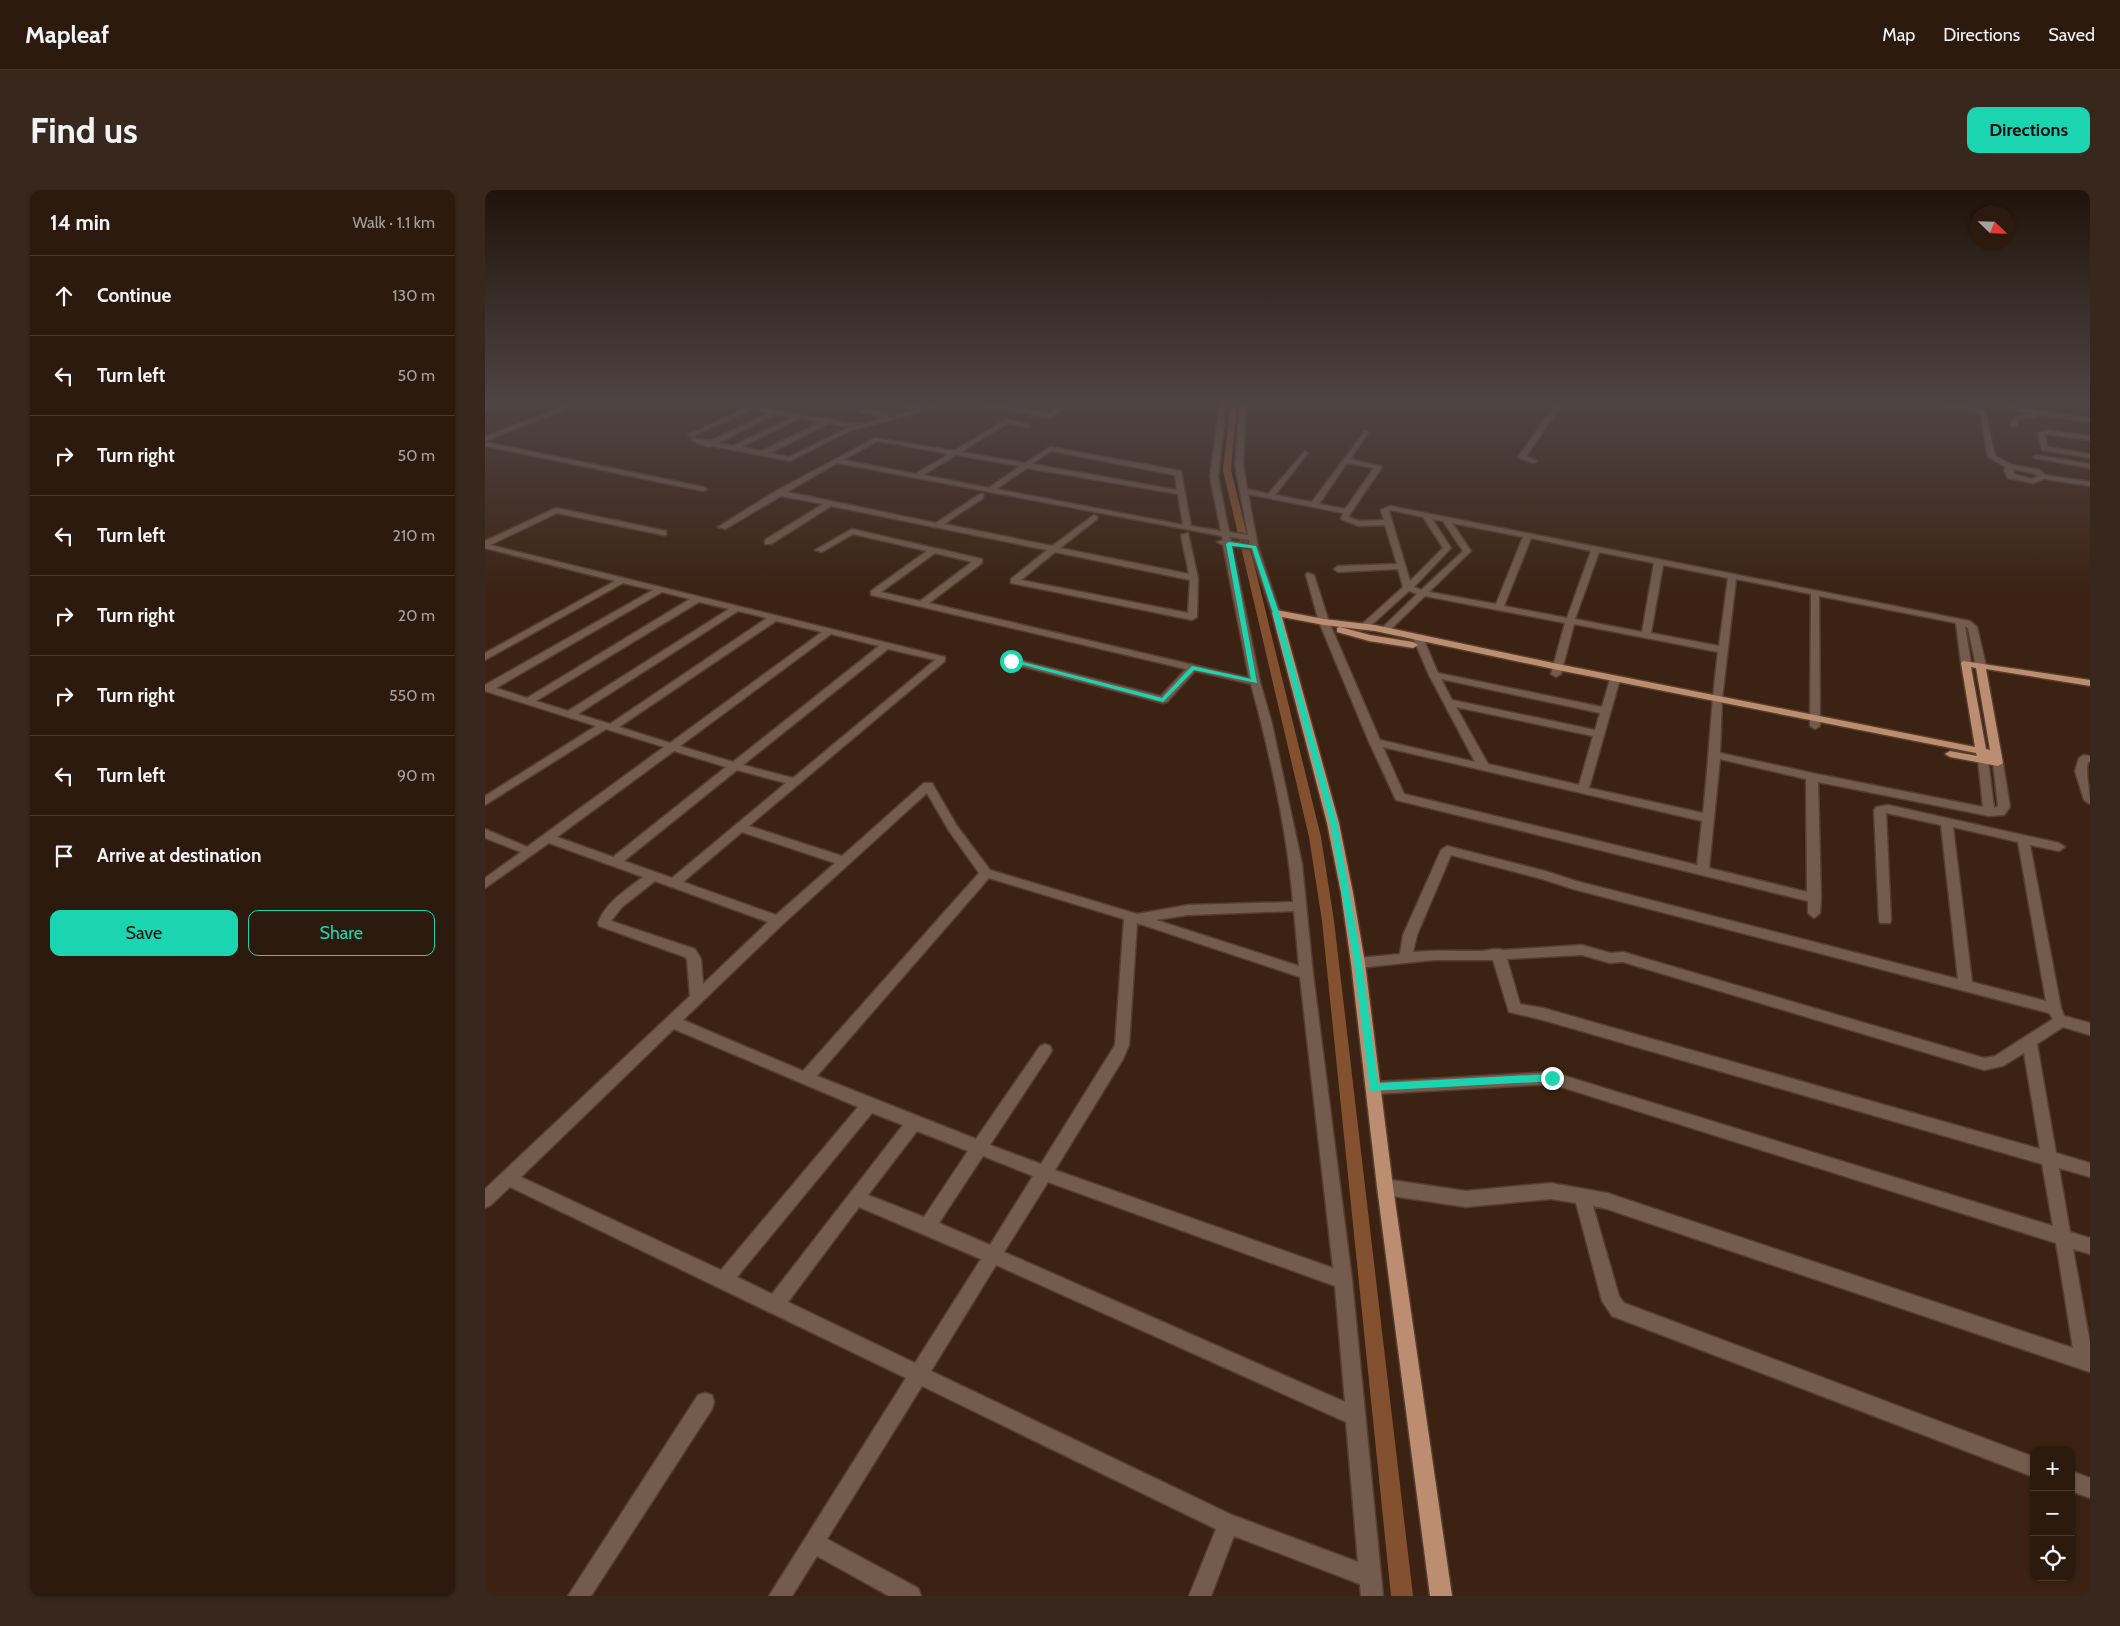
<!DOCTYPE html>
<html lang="en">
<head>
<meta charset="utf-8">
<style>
  :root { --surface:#2c1a0e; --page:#38271c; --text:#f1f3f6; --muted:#a6a19e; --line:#48382e; --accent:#1bd5b1 }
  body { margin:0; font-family:Cabin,sans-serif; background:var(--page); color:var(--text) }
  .controls { position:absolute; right:15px; bottom:15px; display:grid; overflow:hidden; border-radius:10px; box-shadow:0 1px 4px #0004 }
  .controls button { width:45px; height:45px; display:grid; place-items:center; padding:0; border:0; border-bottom:1px solid var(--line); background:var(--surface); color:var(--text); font:25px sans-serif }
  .compass { position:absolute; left:1485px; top:15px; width:45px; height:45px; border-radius:50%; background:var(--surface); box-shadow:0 1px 4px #0004; rotate:113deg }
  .stop { position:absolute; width:15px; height:15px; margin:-11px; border:4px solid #1bd5b1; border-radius:50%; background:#fff }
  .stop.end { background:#1bd5b1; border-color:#fff; box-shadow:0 1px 5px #0008 }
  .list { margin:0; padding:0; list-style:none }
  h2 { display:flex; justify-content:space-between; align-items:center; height:65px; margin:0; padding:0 20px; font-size:21px }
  h2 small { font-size:16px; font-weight:400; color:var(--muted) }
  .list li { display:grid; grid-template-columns:32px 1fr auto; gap:15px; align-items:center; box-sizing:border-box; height:80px; padding:0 20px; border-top:1px solid var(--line) }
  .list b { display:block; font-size:19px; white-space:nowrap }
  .list em { font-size:16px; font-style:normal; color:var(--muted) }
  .actions { display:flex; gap:10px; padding:15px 20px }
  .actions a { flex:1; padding:11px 0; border:1px solid var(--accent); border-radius:10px; text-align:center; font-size:18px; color:var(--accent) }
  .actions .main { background:var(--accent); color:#111 }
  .icon { flex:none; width:28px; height:28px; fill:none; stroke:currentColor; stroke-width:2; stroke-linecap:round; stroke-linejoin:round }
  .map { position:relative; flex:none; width:1605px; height:1406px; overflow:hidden; border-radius:10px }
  header { display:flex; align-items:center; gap:30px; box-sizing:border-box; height:70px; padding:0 25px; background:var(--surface); border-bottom:1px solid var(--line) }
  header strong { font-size:24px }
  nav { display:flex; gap:28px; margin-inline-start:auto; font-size:18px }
  .intro { display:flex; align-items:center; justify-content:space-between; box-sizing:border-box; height:120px; padding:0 30px }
  h1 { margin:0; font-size:35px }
  .button { padding:12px 22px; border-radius:10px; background:var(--accent); color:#111; font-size:18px; font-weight:700 }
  main { display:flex; gap:30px; padding:0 30px }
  aside { flex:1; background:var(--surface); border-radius:10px; box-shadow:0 1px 4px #0004 }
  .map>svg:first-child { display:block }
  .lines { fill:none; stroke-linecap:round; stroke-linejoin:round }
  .canal { fill:#845130; fill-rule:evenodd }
  .minor-casing { stroke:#563e2f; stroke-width:3 }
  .major-casing { stroke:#563e2f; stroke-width:3 }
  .minor { fill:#735c4e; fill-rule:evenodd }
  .major { fill:#bd8d71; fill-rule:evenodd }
  .route { fill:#1bd5b1 }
</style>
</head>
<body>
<header>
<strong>Mapleaf</strong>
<nav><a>Map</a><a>Directions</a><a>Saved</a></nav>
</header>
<div class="intro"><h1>Find us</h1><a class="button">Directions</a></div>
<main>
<aside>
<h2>14 min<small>Walk · 1.1 km</small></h2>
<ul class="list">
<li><svg class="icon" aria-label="ahead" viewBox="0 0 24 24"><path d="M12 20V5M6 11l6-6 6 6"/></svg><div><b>Continue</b></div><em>130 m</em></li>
<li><svg class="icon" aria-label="left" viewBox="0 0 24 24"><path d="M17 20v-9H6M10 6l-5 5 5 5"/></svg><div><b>Turn left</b></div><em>50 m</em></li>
<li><svg class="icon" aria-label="right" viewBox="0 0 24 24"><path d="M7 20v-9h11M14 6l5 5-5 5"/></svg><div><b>Turn right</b></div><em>50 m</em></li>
<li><svg class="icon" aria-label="left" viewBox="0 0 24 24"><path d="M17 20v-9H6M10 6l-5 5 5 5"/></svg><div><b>Turn left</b></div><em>210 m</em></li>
<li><svg class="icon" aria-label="right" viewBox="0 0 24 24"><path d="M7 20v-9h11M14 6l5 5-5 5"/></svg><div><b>Turn right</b></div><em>20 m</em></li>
<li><svg class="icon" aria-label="right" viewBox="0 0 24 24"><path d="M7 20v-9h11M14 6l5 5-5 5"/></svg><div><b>Turn right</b></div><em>550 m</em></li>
<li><svg class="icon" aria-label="left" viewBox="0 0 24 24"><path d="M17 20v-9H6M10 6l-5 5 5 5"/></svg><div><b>Turn left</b></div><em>90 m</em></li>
<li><svg class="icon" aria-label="arrive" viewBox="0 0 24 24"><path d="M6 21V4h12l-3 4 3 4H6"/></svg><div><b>Arrive at destination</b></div></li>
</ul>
<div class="actions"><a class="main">Save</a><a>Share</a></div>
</aside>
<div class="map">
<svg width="1605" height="1406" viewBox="0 0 1605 1406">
  <rect width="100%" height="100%" fill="#3b2212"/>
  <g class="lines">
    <path class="canal" d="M746 211H752L746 280 836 647 849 731 928 1406H906L837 731 824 647 738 280Z"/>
    <defs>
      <path id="minor" d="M10 211H18L0 219V215Z
        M92 211H100L0 251V247Z
        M299 211H307L299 215 296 213Z
        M399 211 432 215 435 217 432 219 401 214Z
        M463 211H481L565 223 584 211H591L566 227 469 213 364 241 305 271 227 256 223 257 206 250 209 248 225 251 283 223 266 220 208 246 203 245 265 216 374 235ZM290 224 307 227 248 256 233 253ZM315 228 336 232 277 261 256 257ZM344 233 365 237 304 267 285 263Z
        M735 211H741L733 287 744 342 763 345 750 275 755 211H761L758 275 762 299 783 304 820 261 823 263 790 305 827 312 880 241 883 243 865 269 897 277 863 327 874 331 899 330 896 320 905 316 1485 431 1492 437 1501 476 1499 478 1496 479 1491 476 1483 438 1480 436 1486 473 1481 476 1476 473 1471 433 1334 406 1335 536 1330 539 1325 536 1326 404 1251 389 1237 509 1235 563 1327 583 1498 617 1493 570 1498 567 1503 570 1509 618 1513 616 1508 573 1513 570 1518 573 1525 617 1519 625 1504 626 1333 592 1336 708 1335 723 1329 728 1323 723V711L911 610 884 552 834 432 821 385 822 383 829 385 844 432 895 550 990 572 944 485 928 448 930 446H936L938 448 953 483 1117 517 1125 489 1130 486 1135 489 1104 598 1218 623C1224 569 1226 515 1233 462L1089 434 1076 484 1071 487 1066 484 1080 433 940 406 903 442H897V438L932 404 924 401 882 439H876V435L918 397 913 379 853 382 849 379 853 376 912 374 900 335 874 336 856 329 858 323 763 304 773 357 795 423 794 425 787 423 766 359 747 356 775 492 787 534 817 674 828 784 867 1090 898 1406H876L875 1394 749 1346 726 1406H704L731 1339 437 1196 342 1349 433 1398 436 1406H404L332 1366 307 1406H284L421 1188 25 997 6 1015 0 1018V999L205 806 202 770 200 767 114 736 113 733C121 712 141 700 158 687L64 653 0 698V688L36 662 0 648V639L42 657 179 557 121 539 0 615V606L111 536 0 501V495L168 400 138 393 0 470V463L130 391 0 358V351L71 318 181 341V345H178L72 323 5 355 460 467V471L264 636 357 666 439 593H447L472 636 505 680 652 724 703 715 808 712C802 639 785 564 766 494L710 481 682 512 678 513 523 473 521 471 526 468 676 506 701 479 386 405V401L442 361 368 344 337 362 330 360 367 339 497 369V373L444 413 764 488 738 355 732 352 738 350 737 346 352 273 302 302 451 333 495 304H498V308L459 334 567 356 609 325 613 327 612 329 575 358 704 384 696 345 703 343 713 388 712 427 707 430 526 393V389L562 360 346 316 286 354H280V350L338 314 296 306 240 339 233 337 291 301 390 248 469 261 522 229 545 235 542 237 523 233 476 262 540 273 565 257 696 281 706 336 736 341 725 287ZM393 251 464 264 430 284 358 270ZM566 261 690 285 692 300 547 274ZM471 265 535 276 504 298 438 285ZM862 273 889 278 860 319 834 314ZM542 278 693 304 698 335 511 299ZM906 320 938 327 958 358 925 391 904 321ZM947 329 958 331 978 361 936 400 929 397 966 358ZM967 333 1038 347 1011 414 944 402 986 361ZM745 347 764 350V354L746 351ZM1046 348 1106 361 1082 428 1019 416ZM570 362 705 390 703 423 536 390ZM1114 362 1169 373 1157 442 1090 429ZM450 363 487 372 435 411 396 402ZM1178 375 1243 388 1234 456 1166 443ZM177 402 205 409 42 508 11 498ZM214 412 244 419 83 521 51 511ZM253 421 282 428 125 534 93 524ZM291 431 337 442 185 553 134 537ZM346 444 394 456 248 572 195 556ZM403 459 450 470 308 588 258 575ZM956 489 1115 523 1110 540 967 510ZM971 517 1108 546 1094 595 1003 574ZM898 557 1217 631 1212 675 919 604ZM189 561 241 577 128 667 72 647ZM1235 569 1321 589 1322 702 1224 678ZM252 580 301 593 187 688 139 671ZM442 603 464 641 494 683 318 881 198 830 298 734ZM257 642 350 673 291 725 198 692ZM504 688 639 729 630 855 556 974 505 955 565 864 567 860 565 856 560 854 555 856 491 949 332 886ZM170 691 283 732 218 794 216 769 210 759 126 731 137 717ZM809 721 814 776 671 730 703 725ZM652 733 815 787 848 1078 570 980 638 869 644 855ZM189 839 373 917 236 1080 36 987ZM387 923 418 935 287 1104 252 1087ZM432 941 483 961 439 1027 383 1005ZM498 966 548 986 505 1055 454 1033ZM563 992 850 1096 860 1212 519 1062ZM374 1017 496 1069 430 1173 303 1112ZM511 1075 861 1232 873 1372 747 1325 446 1181Z
        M1073 211H1079L1041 266 1052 271 1048 273 1035 268 1033 267Z
        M1425 211H1441L1500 220 1510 266 1528 275 1555 280 1560 285 1605 292V296L1559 289 1548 293 1523 288 1519 280 1521 277 1503 267 1495 223ZM1528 279 1550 284 1553 286 1547 289 1529 284Z
        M1523 216 1605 228V232L1552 224 1551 226 1534 229 1532 235 1529 237 1526 235 1529 227 1547 223 1521 219Z
        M376 219 402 223 405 225 402 227 374 222Z
        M1562 240 1605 246V250L1560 244 1562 257 1605 264V268L1557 260 1553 243Z
        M0 252 218 297 222 299 218 301 0 256Z
        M1552 265 1605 274V278L1550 268 1548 267Z
        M1599 565 1605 566V572H1603C1600 583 1605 600 1605 614L1599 610 1590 581 1594 568Z
        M1403 615 1574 653 1580 657 1574 661 1545 655 1576 818 1579 826 1605 833V845L1578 837 1552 854 1571 963 1605 973V987L1574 978 1585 1042 1605 1048V1064L1588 1059 1605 1153V1182L1122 1019 1108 1016 1134 1106 1139 1113 1549 1267V1287L1127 1126 1117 1111 1091 1013 1066 1009 981 1017 900 1005 894 1002 892 997 894 992 900 989 981 1001 1066 993 1122 1003 1588 1158 1571 1053 1067 894 889 904 884 903 882 898 884 893 889 892 1067 882 1568 1036 1557 974 1058 830 1024 822 1008 770H949L873 778 868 777 866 773 868 769 873 768 915 764 918 745 956 660 962 656 1060 681 1091 691 1473 789 1456 635 1401 623 1406 730 1405 733H1395L1394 730 1389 620 1391 617ZM1468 637 1533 652 1561 811 1487 792ZM966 665 1057 689 1088 699 1564 823 1568 829 1510 866 1499 868 1138 762 1125 763 1097 755 1018 760C1011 757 1003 761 995 761 972 761 951 760 928 762L932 745ZM1097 765 1125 773 1138 772 1499 880 1518 876 1539 863 1555 959 1058 818 1035 814 1022 769Z
        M220 1203 227 1205 229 1212 227 1219 106 1406H83L213 1205Z
        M1586 1281 1605 1288V1308L1586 1301Z"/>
      <path id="major" d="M791 420 839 429 890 435 1073 474 1490 557 1476 473 1478 471 1605 490V496L1501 479 1518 573 1513 576 1465 567 1460 564 1465 561 1492 566 1491 563 1073 480 890 441 839 435 797 427 854 633 868 703 880 773 908 997 967 1406H945L892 997 866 773 856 703 842 633 787 423ZM1486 477 1491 478 1505 560 1501 559Z
        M855 437 885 445 928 452 933 455 928 458 884 451 852 442V438Z"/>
    </defs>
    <use href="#minor" class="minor-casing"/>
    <use href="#major" class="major-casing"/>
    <use href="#minor" class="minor"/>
    <use href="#major" class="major"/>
  </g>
  <linearGradient id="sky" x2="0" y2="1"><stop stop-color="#20130a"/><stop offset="0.52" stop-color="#4f4444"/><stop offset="1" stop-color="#4f4444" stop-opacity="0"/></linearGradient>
  <rect width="1605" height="408" fill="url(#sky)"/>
  <path class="route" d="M744 352 771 356 794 423 852 633 877 773 893 893 1067 884 1072 888 1070 891 885 901 869 773 845 633 788 423 767 358 747 356 772 493 709 480 678 512 523 471 526 469 677 508 707 476 766 489 741 354Z"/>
</svg>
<div class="controls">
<button>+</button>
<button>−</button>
<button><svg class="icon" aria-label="locate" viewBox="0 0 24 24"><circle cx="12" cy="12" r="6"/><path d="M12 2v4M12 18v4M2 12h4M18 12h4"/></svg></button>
</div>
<svg class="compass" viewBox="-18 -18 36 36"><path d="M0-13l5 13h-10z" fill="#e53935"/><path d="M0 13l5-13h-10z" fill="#a6a19e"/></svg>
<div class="stop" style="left:526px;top:471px"></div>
<div class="stop end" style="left:1067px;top:888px"></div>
</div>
</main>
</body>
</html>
